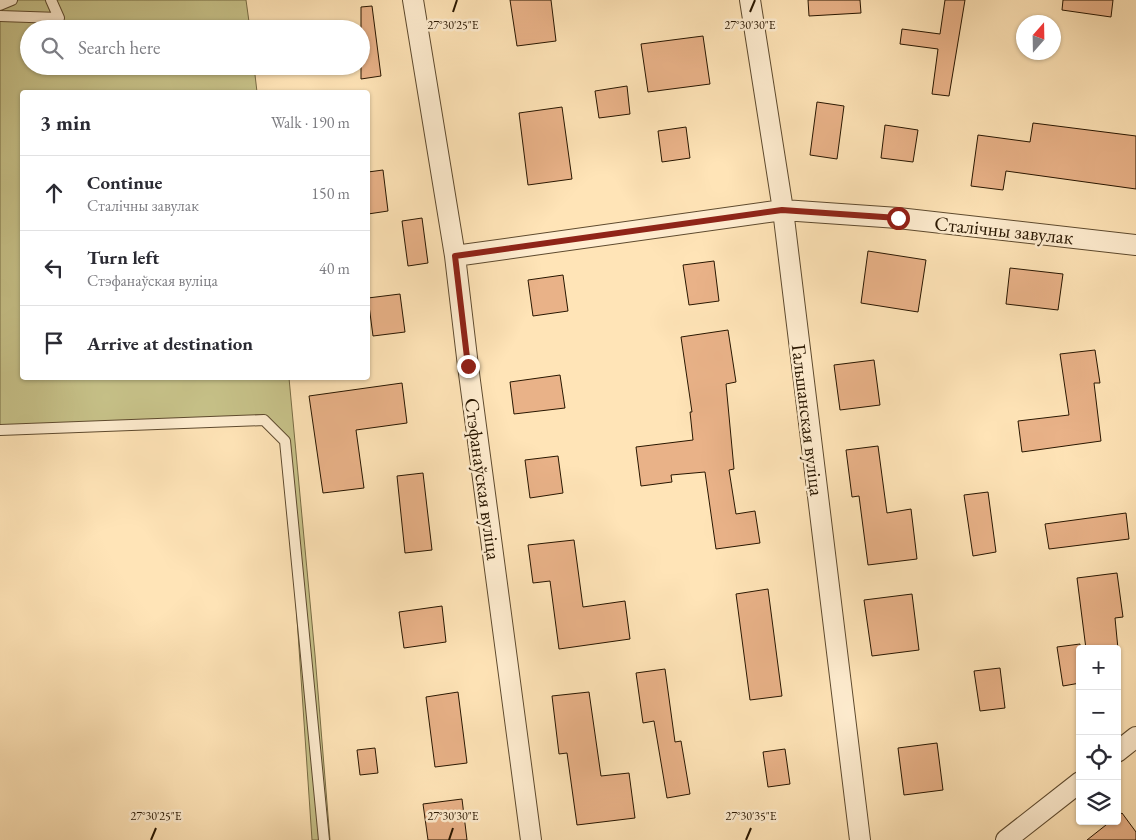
<!DOCTYPE html>
<html lang="en">
<head>
<meta charset="utf-8">
<style>
  :root { --surface:#fff; --page:#f7f7f7; --text:#2b2b33; --muted:#7c7c81; --line:#e1e1e2 }
  body { margin:0; font-family:"EB Garamond",serif; background:var(--page); color:var(--text) }
  .controls { position:absolute; right:15px; bottom:15px; display:grid; overflow:hidden; border-radius:5px; box-shadow:0 1px 4px #0004 }
  .controls button { width:45px; height:45px; display:grid; place-items:center; padding:0; border:0; border-bottom:1px solid var(--line); background:var(--surface); color:var(--text); font:25px sans-serif }
  .compass { position:absolute; left:1016px; top:15px; width:45px; height:45px; border-radius:50%; background:var(--surface); box-shadow:0 1px 4px #0004; rotate:20deg }
  .stop { position:absolute; width:15px; height:15px; margin:-11px; border:4px solid #8f2418; border-radius:50%; background:#fff }
  .stop.end { background:#8f2418; border-color:#fff; box-shadow:0 1px 5px #0008 }
  .list { margin:0; padding:0; list-style:none }
  h2 { display:flex; justify-content:space-between; align-items:center; height:65px; margin:0; padding:0 20px; font-size:21px }
  h2 small { font-size:16px; font-weight:400; color:var(--muted) }
  .list li { display:grid; grid-template-columns:32px 1fr auto; gap:15px; align-items:center; box-sizing:border-box; height:75px; padding:0 20px; border-top:1px solid var(--line) }
  .list b { display:block; font-size:19px; white-space:nowrap }
  .list p { margin:0; font-size:16px; white-space:nowrap; color:var(--muted) }
  .list em { font-size:16px; font-style:normal; color:var(--muted) }
  .icon { flex:none; width:28px; height:28px; fill:none; stroke:currentColor; stroke-width:2; stroke-linecap:round; stroke-linejoin:round }
  .map { position:relative; flex:none; width:1136px; height:840px; overflow:hidden }
  .search { position:absolute; background:var(--surface); box-shadow:0 1px 4px #0004; left:20px; top:20px; width:350px; height:55px; display:flex; align-items:center; gap:12px; box-sizing:border-box; padding:0 18px; border-radius:28px; color:var(--muted); font-size:19px }
  .panel { position:absolute; background:var(--surface); box-shadow:0 1px 4px #0004; left:20px; top:90px; width:350px; height:290px; border-radius:5px }
  .map>svg:first-child { display:block }
  .green { fill:#c7c289; stroke:#786c44 }
  .building { fill:#e9b288; stroke:#281600 }
  .lines { fill:none; stroke-linecap:round; stroke-linejoin:round }
  .service-casing { stroke:#5e4a2e; stroke-width:12 }
  .minor-casing { stroke:#5e4a2e; stroke-width:22 }
  .service { stroke:#ffedd0; stroke-width:10 }
  .minor { stroke:#ffedd0; stroke-width:20 }
  .route { stroke:#8f2418; stroke-width:6 }
  .ticks { fill:none; stroke:#281600; stroke-width:2 }
  .labels { text-anchor:middle; stroke-width:5; stroke-linejoin:round; paint-order:stroke }
  .street-label { font-size:20px; fill:#281600; stroke:#ffedd0 }
  .ticks-label { font-size:12px; text-anchor:middle; fill:#281600; stroke:#ffedd0; stroke-width:5; stroke-linejoin:round; paint-order:stroke }
</style>
</head>
<body>
<div class="map">
<svg width="1136" height="840" viewBox="0 0 1136 840">
  <rect width="100%" height="100%" fill="#ffe4b7"/>
  <filter id="stains"><feTurbulence type="fractalNoise" baseFrequency=".004" numOctaves="4"/><feColorMatrix values="0 0 0 0 .2 0 0 0 0 .09 0 0 0 0 .02 0 0 0 .5 -.17"/></filter>
  <radialGradient id="worn" r=".72"><stop offset=".6" stop-color="#630" stop-opacity="0"/><stop offset="1" stop-color="#630" stop-opacity=".3"/></radialGradient>
  <path class="green" d="M0 0H246L250 29H29V66H254L257 92H22V378H289L315 655 330 840H312L285 441 264 420 0 430Z"/>
  <path class="building" d="M510 0H551L556 41 517 46Z
    M808 0H860L861 13 809 16Z
    M945 0H965L949 96 932 94 938 49 900 44 902 29 940 34Z
    M1063 0H1113L1111 17 1062 10Z
    M372 6 381 76 361 79V7Z
    M703 36 710 84 648 92 641 44Z
    M627 86 630 114 599 118 595 91Z
    M817 102 844 106 837 159 810 155Z
    M562 107 572 179 528 185 519 113Z
    M1033 123 1136 136V189L1006 171 1003 190 971 186 978 135 1030 142Z
    M885 125 918 130 913 162 881 158Z
    M686 127 690 158 662 162 658 131Z
    M383 170 388 211 368 214V172Z
    M422 218 428 263 408 266 402 221Z
    M868 251 926 260 918 312 861 303Z
    M714 261 719 301 689 305 683 265Z
    M1010 268 1063 274 1058 310 1006 304Z
    M563 275 568 311 533 316 528 280Z
    M400 294 405 332 373 336 368 298Z
    M728 330 736 382 726 384 734 469 729 470 736 514 755 511 760 543 716 549 705 472 671 475 672 482 641 486 636 447 693 440 690 412H692L681 337Z
    M1095 350 1100 383H1094L1101 441 1022 452 1018 421 1069 415 1060 354Z
    M874 360 880 405 840 410 834 365Z
    M560 375 565 408 514 414 510 382Z
    M402 383 407 423 356 430 364 488 323 493 309 396Z
    M878 446 887 513 911 509 917 559 868 565 859 496 852 497 846 450Z
    M558 456 563 493 530 498 525 460Z
    M423 473 432 550 405 553 397 476Z
    M988 492 996 552 973 556 964 495Z
    M1126 513 1129 539 1049 549 1045 524Z
    M574 540 583 607 625 601 630 639 559 649 550 581 533 583 528 545Z
    M1117 573 1123 617 1115 618 1118 649H1086L1077 578Z
    M768 589 782 696 750 700 736 594Z
    M912 594 919 650 872 656 864 600Z
    M442 606 446 642 404 648 399 612Z
    M1080 644V683L1063 686 1057 647Z
    M1000 668 1005 708 980 711 974 671Z
    M665 669 675 742 681 741 690 794 667 798 654 721 643 723 636 673Z
    M458 692 467 763 435 767 426 697Z
    M589 692 601 776 629 773 635 818 577 825 567 753 559 754 552 696Z
    M937 743 943 790 904 795 898 748Z
    M375 748 378 773 360 775 357 750Z
    M785 749 790 784 768 787 763 752Z
    M462 799 467 840H428L423 804Z
    M1122 813 1136 832V840H1087L1111 821H1117V817Z"/>
  <g class="lines">
    <defs>
      <path id="service" d="M0 5 12 0
        M0 16 59 18 51 0
        M0 430 264 420 285 441 324 840"/>
      <path id="minor" d="M413 0 455 256 468 366 531 840
        M750 0 783 210 860 840
        M455 256 783 210 898 218 1136 245
        M1117 752 1136 737
        M1006 840 1080 782"/>
    </defs>
    <use href="#service" class="service-casing"/>
    <use href="#minor" class="minor-casing"/>
    <use href="#service" class="service"/>
    <use href="#minor" class="minor"/>
  </g>
  <g class="lines">
    <path class="route" d="M468 366 455 256 782 210 898 218"/>
  </g>
  <path class="ticks" d="M453 12 457 0M750 12 755 0M151 840 156 828M449 840 453 828M746 840 751 828"/>
  <g class="labels">
    <g class="street-label">
      <text transform="translate(1004 230) rotate(6)" y="7">Сталічны завулак</text>
      <text transform="translate(808 420) rotate(83)" y="7">Гальшанская вуліца</text>
      <text transform="translate(483 479) rotate(82)" y="7">Стэфанаўская вуліца</text>
    </g>
  </g>
  <g class="ticks-label">
    <text x="453" y="29">27°30'25"E</text>
    <text x="750" y="29">27°30'30"E</text>
    <text x="156" y="820">27°30'25"E</text>
    <text x="453" y="820">27°30'30"E</text>
    <text x="751" y="820">27°30'35"E</text>
  </g>
  <rect width="100%" height="100%" filter="url(#stains)"/>
  <rect width="100%" height="100%" fill="url(#worn)"/>
</svg>
<div class="controls">
<button>+</button>
<button>−</button>
<button><svg class="icon" aria-label="locate" viewBox="0 0 24 24"><circle cx="12" cy="12" r="6"/><path d="M12 2v4M12 18v4M2 12h4M18 12h4"/></svg></button>
<button><svg class="icon" aria-label="layers" viewBox="0 0 24 24"><path d="M12 4l9 5-9 5-9-5zM3 14l9 5 9-5"/></svg></button>
</div>
<svg class="compass" viewBox="-18 -18 36 36"><path d="M0-13l5 13h-10z" fill="#e53935"/><path d="M0 13l5-13h-10z" fill="#7c7c81"/></svg>
<div class="stop" style="left:898px;top:218px"></div>
<div class="stop end" style="left:468px;top:366px"></div>
<div class="search"><svg class="icon" aria-label="search" viewBox="0 0 24 24"><circle cx="10" cy="10" r="6"/><path d="M15 15l6 6"/></svg>Search here</div>
<section class="panel">
<h2>3 min<small>Walk · 190 m</small></h2>
<ul class="list">
<li><svg class="icon" aria-label="ahead" viewBox="0 0 24 24"><path d="M12 20V5M6 11l6-6 6 6"/></svg><div><b>Continue</b><p>Сталічны завулак</p></div><em>150 m</em></li>
<li><svg class="icon" aria-label="left" viewBox="0 0 24 24"><path d="M17 20v-9H6M10 6l-5 5 5 5"/></svg><div><b>Turn left</b><p>Стэфанаўская вуліца</p></div><em>40 m</em></li>
<li><svg class="icon" aria-label="arrive" viewBox="0 0 24 24"><path d="M6 21V4h12l-3 4 3 4H6"/></svg><div><b>Arrive at destination</b></div></li>
</ul>
</section>
</div>
</body>
</html>
